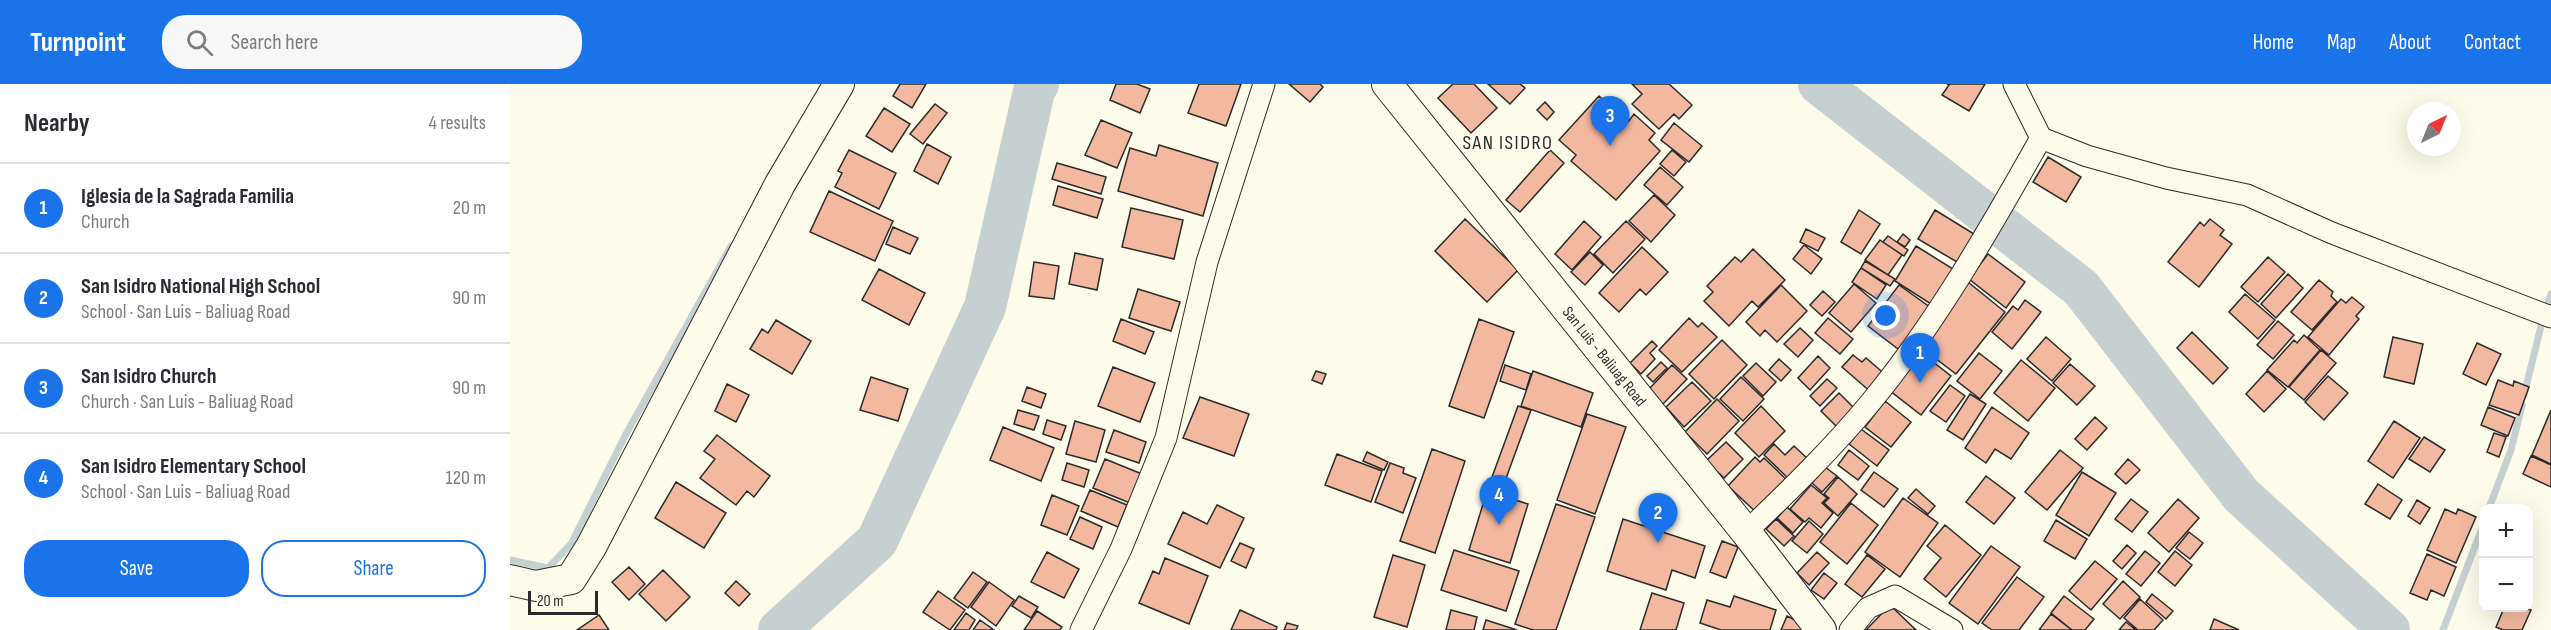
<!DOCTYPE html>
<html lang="en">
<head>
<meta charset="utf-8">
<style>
  :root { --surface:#fff; --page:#f7f7f7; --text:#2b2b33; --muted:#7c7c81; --line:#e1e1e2; --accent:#1a73e8 }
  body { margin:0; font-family:"Sofia Sans Condensed",sans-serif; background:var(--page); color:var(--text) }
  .controls { position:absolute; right:18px; bottom:18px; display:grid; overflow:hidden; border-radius:12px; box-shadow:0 6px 24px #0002 }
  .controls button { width:54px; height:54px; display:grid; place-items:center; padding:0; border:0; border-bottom:2px solid var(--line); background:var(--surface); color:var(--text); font:30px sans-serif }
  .compass { position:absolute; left:1897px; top:18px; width:54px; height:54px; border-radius:50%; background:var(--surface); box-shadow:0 6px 24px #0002; rotate:43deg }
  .scale { position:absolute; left:18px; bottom:15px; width:70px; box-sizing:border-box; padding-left:6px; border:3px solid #2b2b2b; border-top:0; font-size:16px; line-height:21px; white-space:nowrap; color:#2b2b2b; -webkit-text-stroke:4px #fdfbea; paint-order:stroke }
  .you { position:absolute; left:1376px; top:232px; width:21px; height:21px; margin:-15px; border:4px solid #fff; border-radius:50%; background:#1a73e8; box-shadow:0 0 0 9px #1a73e833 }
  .badge { display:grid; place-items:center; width:39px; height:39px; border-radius:50%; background:var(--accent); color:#fff; font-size:20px; font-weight:700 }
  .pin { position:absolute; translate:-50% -50px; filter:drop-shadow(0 2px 3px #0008) }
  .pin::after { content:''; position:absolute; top:32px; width:21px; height:18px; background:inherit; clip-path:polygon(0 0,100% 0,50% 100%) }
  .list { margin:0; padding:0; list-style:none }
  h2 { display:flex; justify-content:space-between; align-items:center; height:78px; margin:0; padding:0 24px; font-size:26px }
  h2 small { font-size:20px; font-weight:400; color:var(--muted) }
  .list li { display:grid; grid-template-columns:39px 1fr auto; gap:18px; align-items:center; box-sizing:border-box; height:90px; padding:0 24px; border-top:2px solid var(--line) }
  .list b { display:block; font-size:22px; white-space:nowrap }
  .list p { margin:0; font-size:20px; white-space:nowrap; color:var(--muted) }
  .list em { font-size:20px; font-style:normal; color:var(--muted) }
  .actions { display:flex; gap:12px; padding:18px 24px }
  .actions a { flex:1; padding:14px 0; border:2px solid var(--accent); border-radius:24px; text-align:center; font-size:21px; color:var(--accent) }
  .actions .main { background:var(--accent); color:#fff }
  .icon { flex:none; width:33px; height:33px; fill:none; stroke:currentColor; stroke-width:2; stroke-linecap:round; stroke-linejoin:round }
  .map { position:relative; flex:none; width:2041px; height:546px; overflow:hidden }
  header { display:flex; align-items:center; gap:36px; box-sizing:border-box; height:84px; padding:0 30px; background:var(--accent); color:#fff }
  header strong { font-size:28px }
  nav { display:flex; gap:33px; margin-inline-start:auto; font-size:21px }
  .search { width:420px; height:54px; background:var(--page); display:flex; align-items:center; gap:15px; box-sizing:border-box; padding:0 21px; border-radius:24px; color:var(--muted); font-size:22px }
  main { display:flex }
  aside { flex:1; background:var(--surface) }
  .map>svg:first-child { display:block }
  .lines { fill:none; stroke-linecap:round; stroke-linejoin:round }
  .stream { stroke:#c7d0d0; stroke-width:7 }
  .river { stroke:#c7d0d0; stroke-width:42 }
  .building { fill:#f2b8a0; stroke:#2b2b2b; stroke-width:1.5 }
  .street-casing { stroke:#2b2b2b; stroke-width:23 }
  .secondary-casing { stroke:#2b2b2b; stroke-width:32 }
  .street { stroke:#fdfbea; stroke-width:21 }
  .secondary { stroke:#fdfbea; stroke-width:30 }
  .labels { text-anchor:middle; stroke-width:4.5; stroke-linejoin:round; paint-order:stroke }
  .street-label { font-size:16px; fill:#2b2b2b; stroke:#fdfbea }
  .quarter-label { font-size:20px; letter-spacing:1.5px; fill:#2b2b2b; stroke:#fdfbea }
</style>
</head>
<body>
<header>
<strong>Turnpoint</strong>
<div class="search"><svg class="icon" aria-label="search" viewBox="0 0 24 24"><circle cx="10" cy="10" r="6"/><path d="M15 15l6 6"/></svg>Search here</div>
<nav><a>Home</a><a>Map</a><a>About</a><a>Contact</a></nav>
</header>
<main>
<aside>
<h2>Nearby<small>4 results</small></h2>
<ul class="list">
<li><span class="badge">1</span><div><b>Iglesia de la Sagrada Familia</b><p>Church</p></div><em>20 m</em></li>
<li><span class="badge">2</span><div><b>San Isidro National High School</b><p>School · San Luis - Baliuag Road</p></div><em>90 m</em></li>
<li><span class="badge">3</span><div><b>San Isidro Church</b><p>Church · San Luis - Baliuag Road</p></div><em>90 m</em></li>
<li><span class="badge">4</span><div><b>San Isidro Elementary School</b><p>School · San Luis - Baliuag Road</p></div><em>120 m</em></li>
</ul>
<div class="actions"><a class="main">Save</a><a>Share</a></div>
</aside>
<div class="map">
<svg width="2041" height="546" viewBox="0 0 2041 546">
  <rect width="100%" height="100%" fill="#fdfbea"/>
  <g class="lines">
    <path class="stream" d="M2014 311 2034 230 2041 210
      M1979 424 2001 366 2012 321
      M0 476 38 484 61 460 116 350 221 162
      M1933 546 1974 439"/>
    <path class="river" d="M1309 0 1571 204 1731 411 1879 546
      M269 546 367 457 475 223 524 7 528 0"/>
  </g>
  <path class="building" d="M390 0H416L402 24 383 12Z
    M606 0H627L640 5 630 29 600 16Z
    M689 0H731L716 42 678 29Z
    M779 0H810L813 3 800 18Z
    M943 0H964L987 24 961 49 928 14Z
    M978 0H1010L1015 4 1000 20Z
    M1122 0H1159L1182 21 1169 35 1164 30 1149 45 1122 20 1132 10Z
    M1437 0H1475L1459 27 1432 11 1439 1Z
    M1089 12 1118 38 1124 30 1145 49 1139 56 1150 67 1106 116 1061 77 1066 71 1049 56Z
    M1035 18 1044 28 1037 36 1027 26Z
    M425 20 437 29 413 60 400 50Z
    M374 24 400 40 382 68 356 52Z
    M591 36 622 49 607 84 575 71Z
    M1164 39 1192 62 1179 78 1151 56Z
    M417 60 441 73 428 100 404 87Z
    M649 61 708 79 693 132 608 107 620 64 646 72Z
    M339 66 386 89 369 125 325 103 332 89 328 87Z
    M1040 66 1054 79 1010 128 996 116Z
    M1162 66 1176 78 1164 92 1150 80Z
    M1538 73 1571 93 1556 118 1523 98Z
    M547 79 596 93 591 110 542 95Z
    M1150 83 1173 103 1157 121 1134 101Z
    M548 102 593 115 587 134 543 121Z
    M319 107 383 137 365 177 300 148Z
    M1144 111 1165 131 1141 158 1119 137Z
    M621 124 673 136 664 175 612 163Z
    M1349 126 1370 140 1351 170 1331 158Z
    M1425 126 1464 150 1447 178 1408 155Z
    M955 135 1008 186 977 218 925 167Z
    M1700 135 1714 146 1710 151 1722 160 1689 203 1658 178 1690 138 1694 142Z
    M1074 137 1091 153 1062 186 1045 170Z
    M1116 137 1135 155 1103 189 1084 170Z
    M383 143 408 154 400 170 376 160Z
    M1296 145 1315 154 1308 167 1290 158Z
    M1393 150 1400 156 1395 163 1387 158Z
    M1378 152 1398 166 1394 172 1373 158Z
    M1370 156 1392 171 1378 191 1355 176Z
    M1294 161 1312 175 1301 190 1283 175Z
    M1406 162 1443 185 1421 220 1385 197Z
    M1132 163 1158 188 1136 211 1130 205 1109 228 1089 209Z
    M1243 165 1275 196 1248 223 1242 217 1219 242 1194 217 1203 208 1197 202 1225 173 1231 178Z
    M1080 168 1093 181 1075 201 1061 188Z
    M565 169 593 175 587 206 559 200Z
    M1478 170 1515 198 1496 224 1459 195Z
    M1758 173 1775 188 1748 218 1731 203Z
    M1355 177 1385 195 1380 202 1351 184Z
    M524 178 549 182 544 215 519 212Z
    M1351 184 1376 201 1367 215 1342 198Z
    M369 185 415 209 399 241 352 216Z
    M1778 190 1793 204 1766 234 1751 220Z
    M1809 196 1823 208 1821 212 1827 218 1802 246 1781 228Z
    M1458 198 1495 228 1446 290 1408 261Z
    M1344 200 1366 219 1341 248 1319 229Z
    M1271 201 1297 227 1267 258 1255 246 1250 252 1236 238Z
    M1389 201 1424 226 1392 268 1358 242Z
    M628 205 670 218 661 247 619 234Z
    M1313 207 1325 218 1312 232 1300 221Z
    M1735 210 1765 236 1748 255 1719 228Z
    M1842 213 1854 223 1846 232 1849 235 1819 271 1798 253 1831 215 1836 219Z
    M1515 216 1531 228 1502 265 1482 248 1503 222 1508 226Z
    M1179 234 1188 243 1192 239 1207 253 1172 288 1149 266Z
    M1318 234 1343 255 1330 270 1305 249Z
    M611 235 644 248 635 270 603 257Z
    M969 235 1004 248 974 334 939 322Z
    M266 236 301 257 282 290 240 265 252 245 258 249Z
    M1768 237 1784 251 1763 275 1747 261Z
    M1290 244 1303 256 1288 273 1274 260Z
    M1682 248 1718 284 1703 300 1667 264Z
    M1794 251 1810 266 1778 303 1757 286 1784 256 1787 259Z
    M1536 253 1561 275 1542 297 1517 275Z
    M1883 253 1913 260 1904 300 1874 293Z
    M1212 256 1237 281 1204 315 1179 290Z
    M1142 257 1147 262 1140 269 1145 275 1131 290 1120 279Z
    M1967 259 1991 270 1976 301 1953 290Z
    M1811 266 1826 279 1794 316 1779 303Z
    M1409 267 1441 292 1411 331 1379 306Z
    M1469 269 1492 287 1470 315 1447 297Z
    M1343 271 1352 278 1356 274 1377 292 1362 309 1332 283Z
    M1308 272 1320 284 1300 306 1288 294Z
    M1269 275 1281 286 1271 297 1259 286Z
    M1511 276 1545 304 1518 337 1484 309Z
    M1151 278 1157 284 1143 298 1137 292Z
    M1246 279 1266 298 1253 312 1233 292Z
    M1560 280 1585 302 1567 321 1543 299Z
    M995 281 1021 290 1016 306 990 297Z
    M1162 281 1177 295 1152 321 1138 306Z
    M603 283 645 299 630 338 588 322Z
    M806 287 816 290 812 300 802 296Z
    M1023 287 1083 309 1071 343 1011 322Z
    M1757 287 1776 305 1754 328 1736 310Z
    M1818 292 1838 309 1814 336 1795 318Z
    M361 293 398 305 388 337 350 326Z
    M1231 293 1254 315 1233 337 1210 315Z
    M1317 295 1327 304 1310 322 1300 312Z
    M1988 296 2003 302 2004 297 2019 303 2009 331 1979 321Z
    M1182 298 1201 317 1174 343 1156 323Z
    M217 300 239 311 226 338 205 327Z
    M1440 301 1455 312 1436 338 1420 327Z
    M517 303 536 310 531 324 512 317Z
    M1329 309 1347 327 1329 345 1311 327Z
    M1460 310 1476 320 1453 356 1437 346Z
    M690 313 739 330 724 372 673 354Z
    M1207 315 1229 337 1197 370 1175 348Z
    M1375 317 1401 338 1381 363 1355 343Z
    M1008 322 1021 326 991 408 978 404Z
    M1251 322 1275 347 1249 373 1225 349Z
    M1482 323 1519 349 1501 375 1485 365 1476 379 1455 364Z
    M1978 323 2005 334 1998 352 1971 341Z
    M508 326 529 332 524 346 504 340Z
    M2041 326V380L2022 371Z
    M1077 330 1116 343 1085 430 1047 416Z
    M1585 333 1597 344 1577 366 1565 355Z
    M537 336 556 342 551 356 533 350Z
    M565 337 595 346 586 378 556 370Z
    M1884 337 1910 354 1883 394 1858 377Z
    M493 343 544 364 531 397 480 376Z
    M1351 345 1379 366 1367 382 1339 360Z
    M604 346 636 358 629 379 596 368Z
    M1984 349 1996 353 1989 373 1977 368Z
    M207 351 260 392 244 413 237 407 226 421 190 394 205 375 194 367Z
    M1914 353 1935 366 1920 388 1899 375Z
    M1216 358 1233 375 1214 394 1196 377Z
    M1264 360 1275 371 1284 362 1299 376 1280 396 1254 371Z
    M922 365 955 377 925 469 890 457Z
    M1339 366 1359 382 1348 396 1328 381Z
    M1550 366 1573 384 1537 426 1515 408Z
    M857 368 878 378 874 386 853 377Z
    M827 370 872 387 861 418 815 401Z
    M2021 372 2041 381V403L2013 390Z
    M1245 373 1250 378 1254 374 1278 397 1248 430 1218 402Z
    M595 375 632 390 620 419 583 404Z
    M1618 375 1630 386 1616 400 1605 390Z
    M557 379 579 386 574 403 552 396Z
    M880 379 894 384 893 389 906 394 893 429 865 418Z
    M1315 383 1327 392 1312 408 1302 399Z
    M1364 388 1388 405 1374 423 1351 406Z
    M1572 388 1606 409 1579 452 1546 431Z
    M1476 392 1505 414 1484 440 1456 418Z
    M1328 393 1347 410 1328 432 1314 419 1319 414 1314 410Z
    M166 398 216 429 194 464 145 434Z
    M1868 400 1892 416 1880 435 1855 420Z
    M1301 401 1317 414 1312 419 1323 429 1311 444 1299 434 1295 438 1280 425Z
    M1406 405 1425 422 1418 430 1398 414Z
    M580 406 617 421 608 443 571 427Z
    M977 407 1018 420 1000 479 959 466Z
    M542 411 569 422 557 451 531 441Z
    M1393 414 1428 439 1390 493 1355 468Z
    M1621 415 1638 428 1622 448 1605 435Z
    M1668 415 1689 434 1659 468 1638 449Z
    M1907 416 1920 424 1910 440 1898 432Z
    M1341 419 1368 441 1337 480 1310 458Z
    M1046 420 1085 433 1046 546H1023L1005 540Z
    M707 421 734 434 710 484 658 460 673 428 697 440Z
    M1277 423 1293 438 1283 449 1267 434Z
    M1935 425 1946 430 1948 425 1966 433 1946 479 1917 466Z
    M570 433 592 443 583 465 560 455Z
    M1113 435 1195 462 1185 494 1162 486 1156 506 1097 487Z
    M1266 435 1284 452 1274 462 1256 445Z
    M1546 436 1577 455 1565 475 1534 457Z
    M1299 437 1313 450 1297 469 1282 457Z
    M1435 441 1471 471 1436 513 1414 495 1431 474 1417 462Z
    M1679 448 1693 459 1680 475 1666 464Z
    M1212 457 1228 463 1216 494 1200 488Z
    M730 459 744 465 736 484 721 477Z
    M1617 461 1626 469 1612 485 1603 477Z
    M1481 462 1510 483 1468 540 1439 519Z
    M944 466 1009 487 996 527 931 506Z
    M1635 467 1650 479 1631 502 1616 490Z
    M1665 467 1682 481 1665 502 1648 488Z
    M537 468 569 485 554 514 521 498Z
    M1307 468 1319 479 1299 501 1287 489Z
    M1917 470 1946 483 1934 512 1921 506 1917 516 1900 509Z
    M883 471 915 481 897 543 864 533Z
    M1357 471 1375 485 1352 513 1335 500Z
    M655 474 698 492 679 540 629 519 643 487 649 490Z
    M1585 477 1607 495 1581 526 1559 507Z
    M119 483 135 500 119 516 102 498Z
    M153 486 180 513 156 537 129 510Z
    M463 488 477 498 458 524 444 514Z
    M1314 489 1327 499 1314 515 1301 506Z
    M1507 493 1534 513 1509 546H1482L1472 539Z
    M226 497 240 510 229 522 215 509Z
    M1613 497 1630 513 1610 535 1593 520Z
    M479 498 504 516 486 542 461 523Z
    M428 507 455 526 440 546 413 528Z
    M1142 509 1174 519 1166 546H1130Z
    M1642 510 1663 527 1656 535 1636 518Z
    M509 512 528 523 521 534 502 522Z
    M1224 512 1266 526 1260 546H1211L1190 539 1197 516 1220 523Z
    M1554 512 1584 535 1575 546H1562L1541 529Z
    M1630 515 1653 536 1644 546H1628L1614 534Z
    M1380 521 1406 546H1356Z
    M1994 524H2014L2021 526 2012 546H1993L1986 543Z
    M730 526 767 543 766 546H721Z
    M941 526 967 533 964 546H936Z
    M527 527 552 543 550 546H514Z
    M456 529 465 536 459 546H444Z
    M1541 530 1562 546H1529Z
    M89 531 99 546H67Z
    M1277 532 1293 540 1291 546H1271Z
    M1704 535 1729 546H1700Z
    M470 536 484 546H463Z
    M976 536 1007 546H973Z
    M1616 538 1626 546H1609Z
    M777 539 788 542 786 546H774Z"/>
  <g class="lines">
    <defs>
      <path id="street" d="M1504 0 1531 54 1577 72 1656 94 1737 111 1822 149 2041 233
        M1236 448C1279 407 1322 365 1360 319 1425 241 1481 143 1531 54
        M571 546 611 465 656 354 697 178 754 0
        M1340 546 1358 524 1385 512 1442 546"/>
      <path id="secondary" d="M877 0 1236 448 1311 546
        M0 496 26 502 61 495 81 463 270 100 329 0"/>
    </defs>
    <use href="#street" class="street-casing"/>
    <use href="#secondary" class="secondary-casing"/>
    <use href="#street" class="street"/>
    <use href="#secondary" class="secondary"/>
  </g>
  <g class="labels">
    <g class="street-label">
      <text transform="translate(1095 272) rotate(51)" y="6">San Luis - Baliuag Road</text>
    </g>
    <g class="quarter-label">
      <text x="998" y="65">SAN ISIDRO</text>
    </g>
  </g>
</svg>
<div class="controls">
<button>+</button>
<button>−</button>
</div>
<svg class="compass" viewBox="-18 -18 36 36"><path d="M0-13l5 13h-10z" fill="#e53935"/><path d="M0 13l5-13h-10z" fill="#7c7c81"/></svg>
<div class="scale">20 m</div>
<div class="you"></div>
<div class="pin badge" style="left:1410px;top:299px">1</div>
<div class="pin badge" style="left:1148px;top:459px">2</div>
<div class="pin badge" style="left:1100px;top:62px">3</div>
<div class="pin badge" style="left:989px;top:441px">4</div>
</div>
</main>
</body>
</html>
